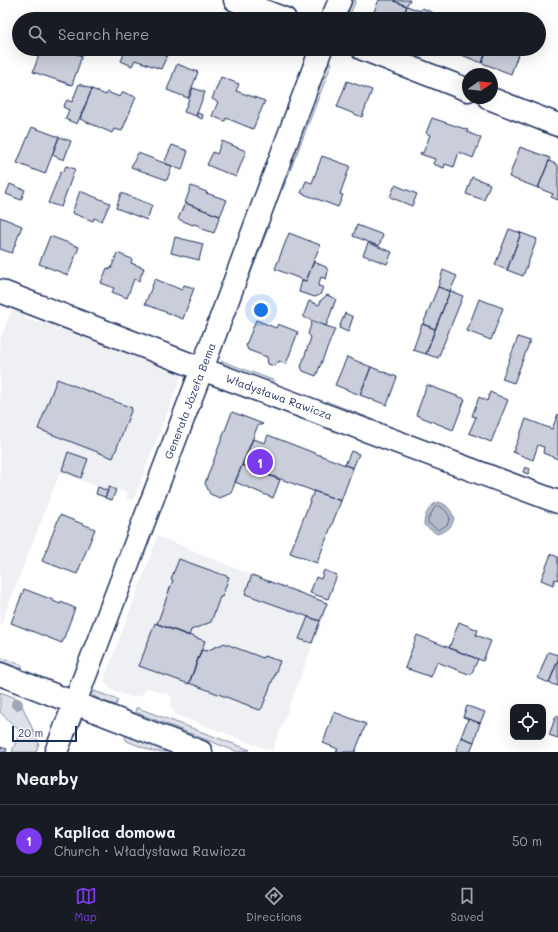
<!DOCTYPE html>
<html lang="en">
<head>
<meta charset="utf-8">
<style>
  :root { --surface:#171b24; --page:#20242c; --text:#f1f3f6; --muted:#9ea1a6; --line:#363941; --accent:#7c3aed }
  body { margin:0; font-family:Mali,sans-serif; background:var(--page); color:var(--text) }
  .controls { position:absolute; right:12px; bottom:12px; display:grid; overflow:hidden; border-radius:8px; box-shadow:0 4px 16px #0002 }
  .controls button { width:36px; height:36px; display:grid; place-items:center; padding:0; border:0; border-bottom:1px solid var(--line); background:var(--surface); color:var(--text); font:20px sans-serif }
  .compass { position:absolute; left:462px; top:68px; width:36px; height:36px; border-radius:50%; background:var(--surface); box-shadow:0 4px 16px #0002; rotate:76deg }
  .scale { position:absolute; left:12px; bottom:10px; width:65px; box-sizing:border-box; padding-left:4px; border:2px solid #1b2f5e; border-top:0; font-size:11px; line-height:14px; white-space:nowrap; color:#1b2f5e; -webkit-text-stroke:3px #fff; paint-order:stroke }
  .you { position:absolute; left:261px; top:310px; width:14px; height:14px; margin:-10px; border:3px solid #fff; border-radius:50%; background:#1a73e8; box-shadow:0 0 0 6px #1a73e833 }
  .badge { display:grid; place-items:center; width:26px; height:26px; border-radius:50%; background:var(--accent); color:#fff; font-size:13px; font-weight:700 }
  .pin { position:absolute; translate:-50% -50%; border:2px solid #fff; box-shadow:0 1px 4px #0006 }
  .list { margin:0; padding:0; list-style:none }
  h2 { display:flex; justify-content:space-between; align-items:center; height:52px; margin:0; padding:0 16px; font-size:17px }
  h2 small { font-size:13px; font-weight:400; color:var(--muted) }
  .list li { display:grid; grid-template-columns:26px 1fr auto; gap:12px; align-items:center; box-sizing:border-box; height:72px; padding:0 16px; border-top:1px solid var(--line) }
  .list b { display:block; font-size:15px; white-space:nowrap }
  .list p { margin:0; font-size:13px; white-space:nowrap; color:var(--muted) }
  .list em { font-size:13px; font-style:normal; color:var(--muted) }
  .icon { flex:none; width:22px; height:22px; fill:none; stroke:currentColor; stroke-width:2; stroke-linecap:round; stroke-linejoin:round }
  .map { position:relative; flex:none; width:558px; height:752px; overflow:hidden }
  .search { position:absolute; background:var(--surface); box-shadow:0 4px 16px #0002; left:12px; right:12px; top:12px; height:44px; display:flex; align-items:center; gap:10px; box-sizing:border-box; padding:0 14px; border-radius:22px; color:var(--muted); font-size:15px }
  .sheet { height:124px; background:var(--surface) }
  nav { display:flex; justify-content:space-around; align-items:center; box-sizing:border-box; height:56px; border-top:1px solid var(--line); background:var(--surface); font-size:11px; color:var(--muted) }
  nav a { display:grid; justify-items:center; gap:2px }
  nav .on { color:var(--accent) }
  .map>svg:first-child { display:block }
  .built { fill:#eff0f4 }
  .green { fill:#dee1e7; stroke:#7c88a2 }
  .water { fill:#b5bbca; stroke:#77839f }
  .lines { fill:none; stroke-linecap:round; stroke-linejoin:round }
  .shore { stroke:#596789; stroke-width:1 }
  .building { fill:#caceda; stroke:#1b2f5e }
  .minor-casing { stroke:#1b2f5e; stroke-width:25 }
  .minor { stroke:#fff; stroke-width:22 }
  .tree { fill:#9da5b9 }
  .labels { text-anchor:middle; stroke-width:3; stroke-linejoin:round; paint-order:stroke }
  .street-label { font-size:11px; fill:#1b2f5e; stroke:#fff }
</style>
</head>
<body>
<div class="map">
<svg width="558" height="752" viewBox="0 0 558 752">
  <rect width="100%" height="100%" fill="#fff"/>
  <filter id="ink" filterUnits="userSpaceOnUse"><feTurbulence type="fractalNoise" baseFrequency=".025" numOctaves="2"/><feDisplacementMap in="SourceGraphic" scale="8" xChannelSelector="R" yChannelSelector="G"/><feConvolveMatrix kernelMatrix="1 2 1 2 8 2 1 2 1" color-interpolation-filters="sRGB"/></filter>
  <g filter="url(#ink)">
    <path class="built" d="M12 309 22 313 25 318 37 323 43 321 182 374 133 501 126 498 128 493 110 487 108 491 60 472 0 627V339Z
      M158 536 252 575 329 603 272 751 176 715 172 710 170 705 172 696 147 687 143 694 133 698 112 690 105 682V677Z"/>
    <path class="green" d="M353 0H356L348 19H345Z
      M328 62 332 63 283 189 280 188Z
      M266 224 269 226 250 275 247 274Z
      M222 361 275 381 272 384 221 365Z
      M326 401 382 423 377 425 328 405Z
      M0 657 22 665V669L0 661Z
      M89 689 118 700 116 705C107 702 93 700 89 689Z
      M0 692 19 699 39 743 36 752H12L20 731 0 712Z
      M136 708H138L250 750 238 752 135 712Z
      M127 734 173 752H154L127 741 125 738Z"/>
    <path class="water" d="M438 502C447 504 450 509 454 517 453 527 447 531 437 534L424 525C424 516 429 505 438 502Z"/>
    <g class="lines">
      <path class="shore" d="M439 506C445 508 447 512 450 518L447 525 438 530 428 523V519L435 507Z"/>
    </g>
    <path class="building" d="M379 0H395L394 1 407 6 402 19H382L375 16 373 19 371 18Z
      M395 0H410L406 6 394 1Z
      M407 6 420 11 422 8 436 14 434 19H402Z
      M41 49H63L82 56 72 85 33 72Z
      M126 49H170L161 69 135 60 132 66 121 61Z
      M456 49H487L482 63 454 52Z
      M487 49H520L511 74 482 63Z
      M177 64 198 72 188 98 167 90Z
      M221 77 239 84 236 91 265 101 253 129 226 118 225 121 212 116 218 102 212 99Z
      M347 81 372 90 362 117 337 107Z
      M79 84 92 89 77 124 65 119 69 110 63 107 67 100 72 102Z
      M193 88 205 92 196 116 184 112Z
      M92 89 106 95 107 92 120 97 123 92 136 97 122 131 114 129 112 133 80 119Z
      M197 113 203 115 202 119 196 116Z
      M432 118 468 130 467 132 481 138 473 158 459 152 454 167 445 164 444 168 433 164 435 159 420 154 421 152 423 153 430 135 426 133Z
      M32 127 59 137 45 174 17 163Z
      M59 137 71 141 64 160 52 155Z
      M222 141 246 151 236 177 207 165 213 152 217 154Z
      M172 145 188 151 182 170 164 163Z
      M520 147 550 158 538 188 509 177Z
      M138 153 172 166 167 180 131 167Z
      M322 156 350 166 340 194 343 195 338 207 301 193 306 181 312 183Z
      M549 161 558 165V200L551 197 553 194 538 188Z
      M66 166 75 169 61 207 48 203 61 171 63 172Z
      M472 177 490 184 484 200 466 194Z
      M10 184 25 190 21 200 6 194Z
      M395 185 417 194 412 206 390 197Z
      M191 186 207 192 206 193 227 200 220 216 185 203Z
      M80 191 110 203 102 221 94 218 93 221 72 213Z
      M121 193 152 205 147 220 116 208Z
      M185 203 220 216 214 233 200 228V226L194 224 193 225 178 219Z
      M0 217 22 226 12 253 0 249Z
      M357 225 383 235 379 246 353 236Z
      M509 229 521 233 507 270 495 265Z
      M289 233 320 245 306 281 275 269Z
      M521 233 537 239 523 276 507 270Z
      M50 236 79 247 68 275 39 264Z
      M175 237 203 244 199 260 171 253Z
      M368 243 392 252 387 264 363 255Z
      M117 253 132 259 131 263 144 268 139 281 134 279 127 298 112 292 114 288 101 283 107 268 111 269Z
      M314 262 326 267 328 271 326 279 321 277 318 286 323 287 320 295 315 297 299 292 302 280 306 281Z
      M443 270 457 276 450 291 438 287Z
      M155 279 182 290 184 285 194 288 183 319 145 304Z
      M438 287 450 291 435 329 423 324Z
      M450 291 463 296 438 358 426 354Z
      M327 295 336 299 326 326 303 317 309 301 319 305 321 300Z
      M479 299 503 308 491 340 467 331Z
      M345 313 353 317 348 332 339 328Z
      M256 320 276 328 278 324 298 332 286 364 279 361 278 363 274 366 268 364 267 357 248 350 246 345Z
      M312 321 335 329 316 376 303 371 301 367 311 337 308 334Z
      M422 324 435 329 426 354 413 350Z
      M518 337 530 341 514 383 502 379Z
      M347 357 371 367 360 395 335 385Z
      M371 367 397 377 387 405 360 395Z
      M57 379 132 408 113 458 38 429Z
      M427 385 465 399 453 430 416 415Z
      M490 392 508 400 491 442 469 433 476 417 472 416 479 397 487 401Z
      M232 412 263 424 261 425H258L231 493 220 498 210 494 205 483Z
      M558 414V459L543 453 544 447 538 445 533 460 513 452 526 419 552 429Z
      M268 435 353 468 341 501 242 465 253 439 265 443Z
      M351 451 359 454 353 468 345 465Z
      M68 452 88 459 81 478 62 470Z
      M242 465 280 480 273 498 235 482Z
      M525 467 530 469 528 474 523 472Z
      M98 487 108 491 105 497 96 494Z
      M109 487 116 490 112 500 105 498Z
      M314 491 341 501 317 563 290 553Z
      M60 515 95 529 77 574 42 561Z
      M551 554 558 557V580L555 579 553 585 541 580Z
      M179 559 229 577 222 597H220L211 622 191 630 189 636 157 624 173 580 171 579Z
      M324 570 337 575 328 599 310 593 316 577 321 579Z
      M252 575 327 603 320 621 245 594Z
      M24 589 53 600V601L60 604 61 602 75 608 62 643 11 623Z
      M308 617 320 621 312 643 299 639Z
      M459 622 478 630 476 635 491 641 483 661 449 648Z
      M155 623 205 641 189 684 139 666Z
      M417 635 478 659 471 675 437 662 431 677 405 668Z
      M225 643 226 644 263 658 264 656 280 661 262 708 260 710 250 707V706L189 683 201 650 206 651Z
      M548 652 558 655V660L549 683 538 678Z
      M558 660V686L549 683Z
      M467 706 485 712 480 723 463 717Z
      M334 712 366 724 355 752H336L338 749 323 743Z
      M556 716H558V738L549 735Z
      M468 719 480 723 474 742 461 737Z
      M461 737 474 742 470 752H456Z
      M0 747 7 749 6 752H0Z"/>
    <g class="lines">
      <defs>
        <path id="minor" d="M235 0 285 19
          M332 19 340 0
          M363 49 468 90
          M489 98 558 125
          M0 291 202 369 558 502
          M0 674 201 752
          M56 752 202 369 321 49"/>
      </defs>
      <use href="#minor" class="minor-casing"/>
      <use href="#minor" class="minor"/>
    </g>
    <circle class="tree" cx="17" cy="704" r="6"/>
  </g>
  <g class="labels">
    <g class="street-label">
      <text transform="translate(279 397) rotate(20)" y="4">Władysława Rawicza</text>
      <text transform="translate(190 401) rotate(-69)" y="4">Generała Józefa Bema</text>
    </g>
  </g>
</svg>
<div class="controls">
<button><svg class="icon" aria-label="locate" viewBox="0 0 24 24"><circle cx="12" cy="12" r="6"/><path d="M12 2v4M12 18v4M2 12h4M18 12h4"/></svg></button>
</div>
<svg class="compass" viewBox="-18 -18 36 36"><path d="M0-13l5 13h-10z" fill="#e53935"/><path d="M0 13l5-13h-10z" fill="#9ea1a6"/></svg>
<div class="scale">20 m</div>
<div class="you"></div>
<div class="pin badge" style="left:260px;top:462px">1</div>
<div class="search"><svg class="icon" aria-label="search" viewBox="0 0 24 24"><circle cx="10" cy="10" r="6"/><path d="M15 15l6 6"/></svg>Search here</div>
</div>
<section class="sheet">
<h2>Nearby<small></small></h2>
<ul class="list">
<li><span class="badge">1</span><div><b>Kaplica domowa</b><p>Church · Władysława Rawicza</p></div><em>50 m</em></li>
</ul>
</section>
<nav>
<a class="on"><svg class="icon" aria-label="map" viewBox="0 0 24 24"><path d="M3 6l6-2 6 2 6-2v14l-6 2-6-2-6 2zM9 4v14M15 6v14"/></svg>Map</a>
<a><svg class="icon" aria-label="directions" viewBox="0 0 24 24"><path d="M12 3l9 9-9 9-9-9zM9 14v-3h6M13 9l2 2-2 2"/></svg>Directions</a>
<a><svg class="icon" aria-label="saved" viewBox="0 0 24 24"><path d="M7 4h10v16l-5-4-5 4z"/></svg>Saved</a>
</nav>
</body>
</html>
